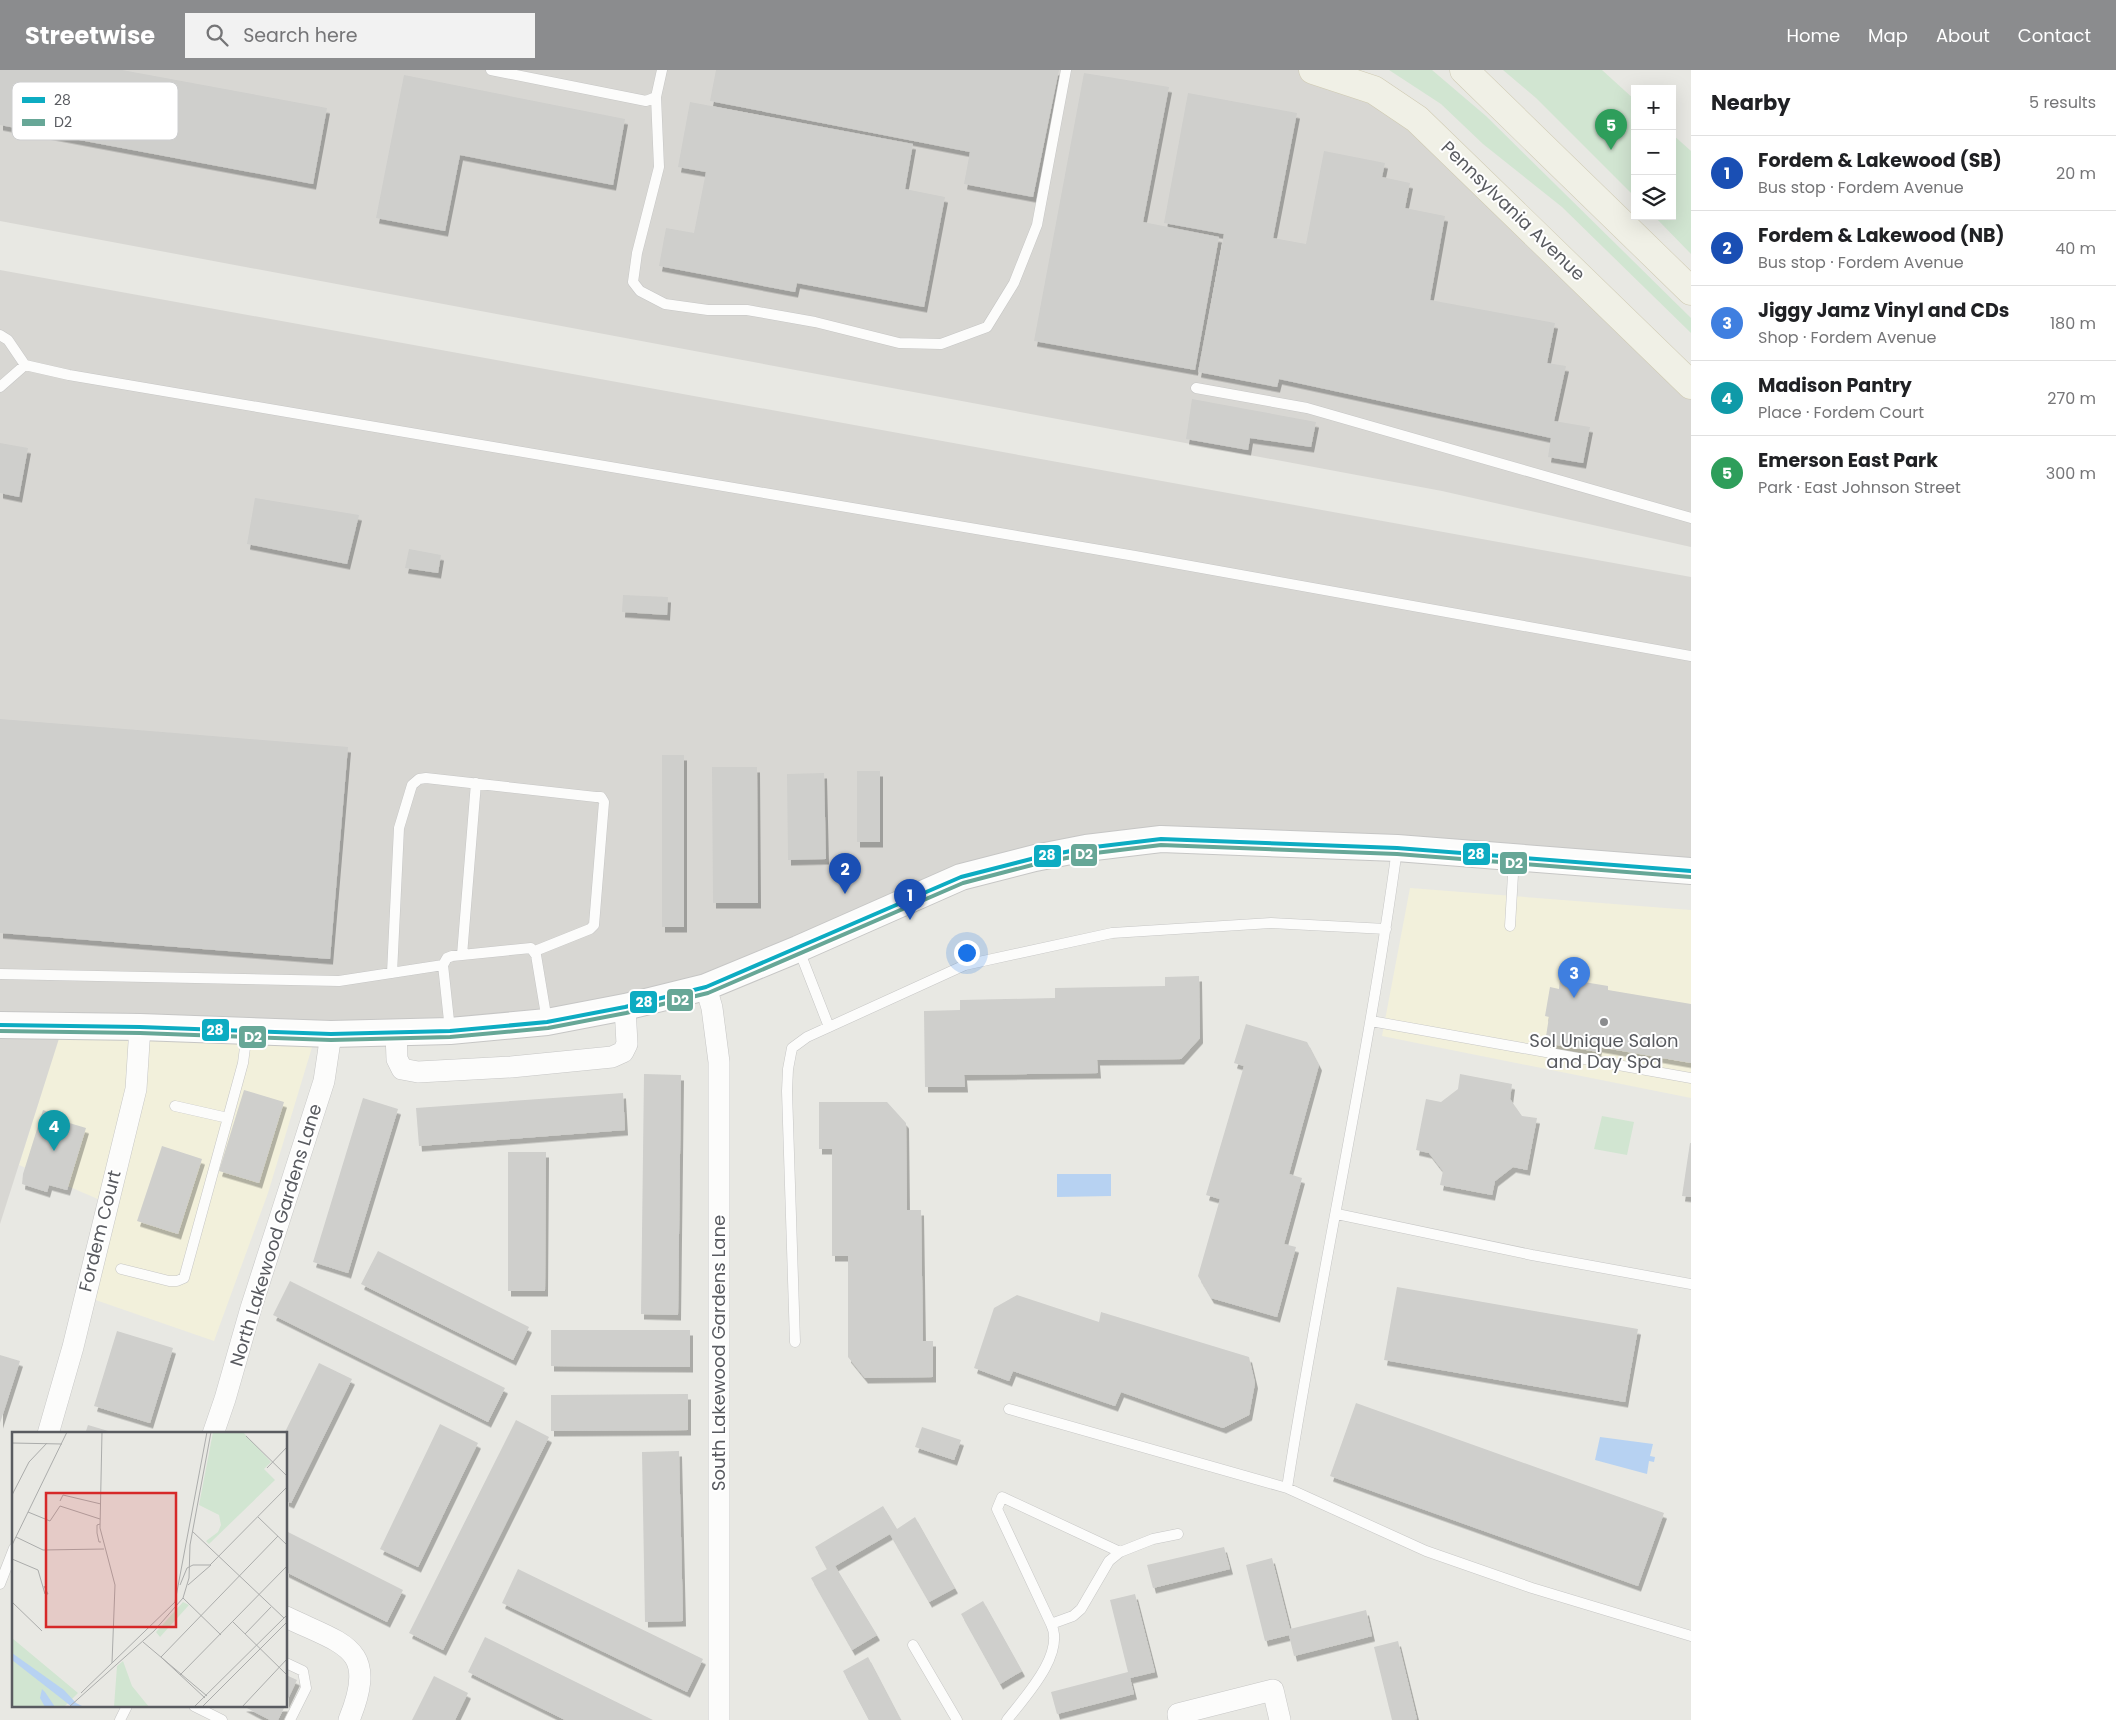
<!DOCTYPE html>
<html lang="en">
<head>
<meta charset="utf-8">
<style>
  :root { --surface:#fff; --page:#f2f2f2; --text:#202124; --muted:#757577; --line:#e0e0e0; --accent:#8b8c8e }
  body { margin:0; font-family:Poppins,sans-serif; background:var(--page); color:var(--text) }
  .controls { position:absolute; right:15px; top:15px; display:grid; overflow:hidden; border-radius:0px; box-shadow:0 5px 20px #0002 }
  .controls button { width:45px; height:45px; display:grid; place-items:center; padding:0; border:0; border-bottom:1px solid var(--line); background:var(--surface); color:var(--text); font:25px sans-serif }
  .you { position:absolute; left:966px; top:882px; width:18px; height:18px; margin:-12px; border:4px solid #fff; border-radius:50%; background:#1a73e8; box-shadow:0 0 0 8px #1a73e833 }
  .badge { display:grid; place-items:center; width:32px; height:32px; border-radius:50%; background:var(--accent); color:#fff; font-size:16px; font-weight:700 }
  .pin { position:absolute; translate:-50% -41px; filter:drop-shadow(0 1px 2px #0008) }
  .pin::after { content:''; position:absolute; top:26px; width:18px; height:15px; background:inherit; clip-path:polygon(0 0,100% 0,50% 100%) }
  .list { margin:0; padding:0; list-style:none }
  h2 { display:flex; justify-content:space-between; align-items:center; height:65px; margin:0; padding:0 20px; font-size:21px }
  h2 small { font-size:16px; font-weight:400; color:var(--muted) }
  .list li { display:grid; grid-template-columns:32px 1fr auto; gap:15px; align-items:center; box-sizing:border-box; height:75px; padding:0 20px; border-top:1px solid var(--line) }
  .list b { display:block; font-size:19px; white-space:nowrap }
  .list p { margin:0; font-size:16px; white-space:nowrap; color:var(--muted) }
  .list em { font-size:16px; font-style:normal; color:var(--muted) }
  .icon { flex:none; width:28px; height:28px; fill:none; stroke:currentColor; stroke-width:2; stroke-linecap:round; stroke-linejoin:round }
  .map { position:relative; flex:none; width:1691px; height:1650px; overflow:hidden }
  header { display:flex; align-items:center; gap:30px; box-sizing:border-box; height:70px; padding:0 25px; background:var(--accent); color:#fff }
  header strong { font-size:24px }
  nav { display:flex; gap:28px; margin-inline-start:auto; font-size:18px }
  .search { width:350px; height:45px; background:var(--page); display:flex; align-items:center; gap:12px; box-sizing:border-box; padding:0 18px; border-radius:0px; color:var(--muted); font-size:19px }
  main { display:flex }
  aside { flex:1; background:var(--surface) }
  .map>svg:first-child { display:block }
  .commercial { fill:#f2f0db }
  .industrial { fill:#d8d7d3 }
  .green { fill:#d1e5d1 }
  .water { fill:#b7d2f2 }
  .building { fill:#cfcfcc; filter:url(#shadow) }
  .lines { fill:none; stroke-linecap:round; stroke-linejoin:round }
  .service-casing { stroke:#c6c6c5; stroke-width:11 }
  .minor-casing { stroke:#c6c6c5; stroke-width:22 }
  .tertiary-casing { stroke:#c6c6c5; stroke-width:28 }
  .primary-casing { stroke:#cfcab2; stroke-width:29 }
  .service { stroke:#fcfcfb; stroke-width:10 }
  .minor { stroke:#fcfcfb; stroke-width:21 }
  .tertiary { stroke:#fcfcfb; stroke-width:26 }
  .primary { stroke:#f0f0e6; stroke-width:28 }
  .bus-1-casing { stroke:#fff; stroke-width:8 }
  .bus-2-casing { stroke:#fff; stroke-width:8 }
  .bus-1 { stroke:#0dacc2; stroke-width:4 }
  .bus-2 { stroke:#67a797; stroke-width:4 }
  .poi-dot { fill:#8b8c8e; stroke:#fff; stroke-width:2 }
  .labels { text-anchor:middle; stroke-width:4; stroke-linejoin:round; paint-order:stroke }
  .street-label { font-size:18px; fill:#595b60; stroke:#fff }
  .poi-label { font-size:18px; fill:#595b60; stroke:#fff }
  .inset-road { fill:none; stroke:#abacab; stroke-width:1 }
  .view { fill:#d62828; fill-opacity:0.15; stroke:#d62828; stroke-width:2.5 }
  .inset-edge { fill:none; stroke:#595b60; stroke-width:2.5 }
  .key { fill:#fff; stroke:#cdcecf; stroke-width:1 }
  .key-label { font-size:14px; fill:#595b60 }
  .line-badge { stroke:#fff; stroke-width:2 }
  .badge-label { font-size:14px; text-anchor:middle; font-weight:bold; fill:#fff }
</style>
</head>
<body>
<header>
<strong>Streetwise</strong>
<div class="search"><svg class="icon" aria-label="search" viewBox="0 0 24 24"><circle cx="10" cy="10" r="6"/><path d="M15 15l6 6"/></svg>Search here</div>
<nav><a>Home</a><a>Map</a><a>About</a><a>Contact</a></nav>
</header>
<main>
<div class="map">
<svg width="1691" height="1650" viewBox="0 0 1691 1650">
  <defs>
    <filter id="shadow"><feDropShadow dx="3" dy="5.5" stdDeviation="0" flood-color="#0004"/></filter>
  </defs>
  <rect width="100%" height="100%" fill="#e8e8e3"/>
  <path class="commercial" d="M1410 818 1691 840V1028L1382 966Z
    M62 956 316 964 268 1123 214 1271 84 1226 107 1133 19 1095Z"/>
  <path class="industrial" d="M0 0H1313L1374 20 1691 315V477L1442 421 0 151Z
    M0 200 1691 507V801L1161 769 1035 788 798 879 547 952 63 956 0 1154Z"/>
  <path class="green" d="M1389 0H1432L1486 46 1691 248V263L1562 137 1483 74 1441 34Z
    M1503 0H1602L1635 30V127L1536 28Z
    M1672 64 1691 81V184L1654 146H1672Z
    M1602 1046 1634 1052 1627 1085 1594 1079Z"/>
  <path class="water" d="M1057 1104H1111V1126L1057 1127Z
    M1600 1367 1653 1374 1650 1386 1655 1387 1654 1392 1649 1391 1647 1404 1595 1390Z"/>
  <path class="building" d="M0 0H122L327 38 313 114 0 55Z
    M716 0H1059L1033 127 964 114 970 82 710 31Z
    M1084 3 1169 17 1143 152 1219 167 1195 300 1034 271Z
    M404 5 625 49 613 115 460 85 445 161 376 148Z
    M1188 23 1297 43 1273 168 1306 174 1324 81 1385 93 1382 107 1410 113 1405 138 1445 146 1430 230 1555 253 1547 293 1566 296 1554 351 1590 357 1583 393 1548 387 1551 368 1279 309 1277 317 1198 302 1224 164 1164 153Z
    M690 32 913 74 905 119 945 127 924 237 797 213 795 222 659 196 666 158 694 163 706 102 678 97Z
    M1192 329 1316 352 1311 377 1250 368 1248 380 1186 369Z
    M0 373 28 378 19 427 0 423Z
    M255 428 359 445 347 494 247 474Z
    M409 479 441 485 438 503 405 498Z
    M623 525 668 527 667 545 622 542Z
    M0 649 348 677 330 889 0 863Z
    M662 685H684V857H662Z
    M712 697H757L758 833H713Z
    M857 701H880V772H857Z
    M824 703 826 789 788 790 787 704Z
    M1199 906 1200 968 1181 989 1097 990 1098 1003 964 1005 965 1017H925L924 941 960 940V930L1055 928V918L1165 916V907Z
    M1560 908 1608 916V920L1691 934V993L1599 977 1598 982 1545 973 1549 947 1545 946 1550 917 1559 919Z
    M1246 954 1307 972 1319 995 1289 1104 1302 1108 1284 1174 1296 1177 1277 1247 1211 1228 1198 1206 1220 1129 1206 1125 1244 996 1234 993Z
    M644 1004 681 1005 678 1245 641 1244Z
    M1460 1004 1512 1014 1510 1029 1522 1046 1537 1048 1527 1100 1513 1097 1495 1111 1492 1125 1440 1115 1443 1101 1429 1083 1416 1080 1426 1029 1441 1032 1458 1019Z
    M244 1020 284 1032 259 1113 219 1101Z
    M623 1023 625 1060 419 1076 416 1038Z
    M363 1028 398 1039 348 1203 313 1192Z
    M819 1032H887L906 1053 907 1140H921L923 1271H933V1307L865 1308 848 1287V1186H832V1079H819Z
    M43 1040 67 1048 66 1052 86 1058 67 1120 49 1115 47 1122 22 1114 23 1104Z
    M1690 1073H1691V1127L1682 1126Z
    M162 1076 202 1089 178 1164 137 1151Z
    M508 1082H546L545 1221H508Z
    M378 1181 529 1257 513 1290 361 1214Z
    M290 1211 505 1318 488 1352 273 1245Z
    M1397 1217 1638 1259 1625 1332 1384 1290Z
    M1017 1225 1099 1252 1101 1242 1249 1287 1255 1313 1249 1345 1223 1358 1121 1322 1115 1336 1013 1301 1009 1311 974 1298 994 1238Z
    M551 1260H690V1297L551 1296Z
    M117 1261 173 1278 150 1353 94 1336Z
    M0 1285 20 1291 0 1353Z
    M319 1293 352 1309 291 1433 286 1431V1364H284Z
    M688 1324V1360L551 1361V1325Z
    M1356 1333 1664 1443 1638 1516 1330 1406Z
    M516 1350 549 1367 443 1580 409 1563Z
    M440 1354 478 1373 418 1497 380 1479Z
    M88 1355 115 1363V1364H85Z
    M922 1357 961 1370 954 1390 915 1377Z
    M679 1381 683 1551 645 1552 642 1382Z
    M883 1436 897 1459 915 1447 955 1518 929 1532 890 1464 835 1496 877 1565 852 1580 811 1508 827 1499 815 1477Z
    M286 1461 403 1520 387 1552 286 1502Z
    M1224 1477 1230 1499 1153 1518 1147 1495Z
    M1272 1488 1290 1559 1366 1540 1372 1566 1294 1586 1289 1565 1265 1571 1246 1495Z
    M518 1499 703 1589 687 1622 502 1533Z
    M1135 1524 1155 1602 1130 1608 1134 1624 1057 1644 1051 1622 1128 1602 1110 1530Z
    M983 1531 1022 1601 1000 1614 961 1544Z
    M485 1567 653 1650H565L468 1602Z
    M1398 1571 1417 1649 1414 1650H1392L1374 1577Z
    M868 1587 901 1650H869L843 1601Z
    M286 1605 297 1610 286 1633Z
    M434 1606 468 1623 455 1650H412Z
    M243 1636H285L278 1650H270Z"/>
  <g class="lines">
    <defs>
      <path id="service" d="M491 0 646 31 656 27 662 0
        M656 27 659 97 637 183 633 212 640 221 665 234 708 240H747L815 252 899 273 941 274 987 257 1014 213 1037 155 1066 0
        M0 265 8 270 25 295 69 305 1135 486 1691 586
        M0 317 25 295
        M1196 318 1307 338 1691 448
        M1510 856 1514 787
        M799 880 829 957
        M462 885 476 713
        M392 903 399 758 412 715 419 709 426 708 596 727H601L604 732 594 855 590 859 535 881
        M0 904 339 911 443 895
        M1371 951 1691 1008
        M450 960 443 895 447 888 452 886 531 878 536 885 547 951
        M175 1036 228 1048
        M1337 1144 1532 1185 1691 1214
        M121 1199 169 1211H177L184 1208 243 993 247 962
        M795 1272 787 1021 788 999 792 978 807 967 965 895 1112 863 1271 853 1386 859
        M1009 1339 1287 1418 1426 1481 1532 1518 1691 1566
        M1287 1418C1320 1205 1368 994 1397 779
        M1120 1482 1153 1469 1178 1464
        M0 1514 14 1478
        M913 1575 957 1650
        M286 1593 303 1601 306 1618 290 1650
        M194 1636 222 1650
        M120 1650 127 1636
        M1007 1650C1024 1628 1066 1584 1051 1554L997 1439 1002 1427 1120 1482 1109 1491 1081 1539 1073 1546 1051 1554"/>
      <path id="minor" d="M706 917 712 938 719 992V1650
        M396 963 397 989 402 999 418 1002 511 997 612 987 623 982 627 974 625 937
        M48 1364 73 1277 136 1019 140 957
        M213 1364 225 1329 251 1238 324 1011 331 964
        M286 1547C344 1575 379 1577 349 1650
        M1179 1650 1178 1644 1273 1620 1280 1650"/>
      <path id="tertiary" d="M0 955 140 957 331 964 450 961 547 952 625 937 706 917 798 879 961 807 1035 788 1086 778 1161 769 1397 778 1691 801"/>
      <path id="primary" d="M1313 0 1374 20 1417 49 1691 315
        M1464 0 1691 221"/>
    </defs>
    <use href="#service" class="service-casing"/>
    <use href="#minor" class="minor-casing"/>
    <use href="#tertiary" class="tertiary-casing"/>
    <use href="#primary" class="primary-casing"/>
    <use href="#service" class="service"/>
    <use href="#minor" class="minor"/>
    <use href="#tertiary" class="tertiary"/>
    <use href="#primary" class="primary"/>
    <defs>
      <path id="bus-1" d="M0 955 140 957 331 964 450 961 547 952 625 937 706 917 961 807 1035 788 1086 778 1161 769 1397 778 1691 801"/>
      <path id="bus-2" d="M0 961 140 963 331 970 450 967 548 958 626 943 708 923 963 813 1036 794 1087 784 1161 775 1397 784 1691 807"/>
    </defs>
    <use href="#bus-1" class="bus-1-casing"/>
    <use href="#bus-2" class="bus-2-casing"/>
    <use href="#bus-1" class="bus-1"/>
    <use href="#bus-2" class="bus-2"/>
  </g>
  <circle class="poi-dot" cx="1604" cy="952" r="5"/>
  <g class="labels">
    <g class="street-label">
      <text transform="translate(1513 141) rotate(44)" y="6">Pennsylvania Avenue</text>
      <text transform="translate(100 1161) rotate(-76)" y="6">Fordem Court</text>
      <text transform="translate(276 1165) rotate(-73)" y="6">North Lakewood Gardens Lane</text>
      <text transform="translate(719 1283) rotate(-90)" y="6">South Lakewood Gardens Lane</text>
    </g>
    <g class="poi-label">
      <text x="1604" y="977">Sol Unique Salon<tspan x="1604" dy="21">and Day Spa</tspan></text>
    </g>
  </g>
  <g transform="translate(12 1362)">
    <rect width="275" height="275" fill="#e8e8e3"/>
    <path d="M201 0H231L259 30 252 37 263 48 197 112 194 109 206 100 209 93 207 83 187 73ZM171 170 177 173 148 205 144 200ZM0 206 66 261 52 275H0ZM111 229 120 254 137 275H102L105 234Z" fill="#d1e5d1"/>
    <path d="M0 221 52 258 64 271 72 275H60L50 267 0 228ZM30 257 33 260 43 275H33L28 266Z" fill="#b7d2f2"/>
    <path class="inset-road" d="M90 0 88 96 103 153 100 231M234 4 275 44M0 11 50 12M255 36 275 15M0 63 17 30 35 11M48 69 51 63 89 72M16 80 38 89 48 74 88 87M246 85 275 113M88 92 85 93V101L87 110H89M180 99 272 186M4 105 31 118 92 117M0 113 55 0M0 127 26 138 33 162H36L32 154M168 153 175 136 181 133H198L275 55M176 153 199 133M171 166 209 203M0 170 30 199M221 190 275 243M233 202 259 175M131 210 195 264M149 225 266 104M149 225 193 266M168 243 275 134M69 261 163 170 195 0M57 275 142 199 171 166 177 146 178 113 199 0M182 275 275 183M190 275 275 190M230 275 275 227"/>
    <path class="view" d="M34 61H164V195H34Z"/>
    <rect width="275" height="275" class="inset-edge"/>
  </g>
  <rect x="12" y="12" width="166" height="58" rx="8" class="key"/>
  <rect x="22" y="27" width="23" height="6" fill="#0dacc2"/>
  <rect x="22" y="49" width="23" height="7" fill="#67a797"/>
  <g class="key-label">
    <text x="54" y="35">28</text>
    <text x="54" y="57">D2</text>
  </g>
  <g class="line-badge">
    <rect x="1462" y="772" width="29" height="24" rx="5" fill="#0dacc2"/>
    <rect x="1070" y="773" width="28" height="24" rx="5" fill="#67a797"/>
    <rect x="1033" y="774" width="29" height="24" rx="5" fill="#0dacc2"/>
    <rect x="1499" y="781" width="29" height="24" rx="5" fill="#67a797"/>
    <rect x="666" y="918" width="28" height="24" rx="5" fill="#67a797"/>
    <rect x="629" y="920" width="29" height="24" rx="5" fill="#0dacc2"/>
    <rect x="201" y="948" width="29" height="24" rx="5" fill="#0dacc2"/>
    <rect x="238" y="955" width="29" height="24" rx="5" fill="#67a797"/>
  </g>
  <g class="badge-label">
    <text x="1476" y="789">28</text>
    <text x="1084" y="789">D2</text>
    <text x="1047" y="790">28</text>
    <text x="1514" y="798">D2</text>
    <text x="680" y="935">D2</text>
    <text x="644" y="937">28</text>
    <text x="215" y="965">28</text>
    <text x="253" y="972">D2</text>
  </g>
</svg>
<div class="controls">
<button>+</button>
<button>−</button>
<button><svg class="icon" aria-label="layers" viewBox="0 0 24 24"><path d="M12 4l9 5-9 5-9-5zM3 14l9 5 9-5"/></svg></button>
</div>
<div class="you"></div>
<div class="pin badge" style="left:910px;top:850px;background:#1a4fb4">1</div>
<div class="pin badge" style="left:845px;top:824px;background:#1a4fb4">2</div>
<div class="pin badge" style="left:1574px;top:928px;background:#3f7fe0">3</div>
<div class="pin badge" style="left:54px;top:1081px;background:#0f9aa8">4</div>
<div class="pin badge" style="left:1611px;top:80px;background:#2e9e5b">5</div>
</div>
<aside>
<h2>Nearby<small>5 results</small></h2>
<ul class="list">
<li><span class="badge" style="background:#1a4fb4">1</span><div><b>Fordem &amp; Lakewood (SB)</b><p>Bus stop · Fordem Avenue</p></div><em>20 m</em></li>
<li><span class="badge" style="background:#1a4fb4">2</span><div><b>Fordem &amp; Lakewood (NB)</b><p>Bus stop · Fordem Avenue</p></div><em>40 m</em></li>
<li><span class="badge" style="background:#3f7fe0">3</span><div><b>Jiggy Jamz Vinyl and CDs</b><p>Shop · Fordem Avenue</p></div><em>180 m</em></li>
<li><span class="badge" style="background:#0f9aa8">4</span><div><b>Madison Pantry</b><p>Place · Fordem Court</p></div><em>270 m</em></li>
<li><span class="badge" style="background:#2e9e5b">5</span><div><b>Emerson East Park</b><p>Park · East Johnson Street</p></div><em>300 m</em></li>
</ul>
</aside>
</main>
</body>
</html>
